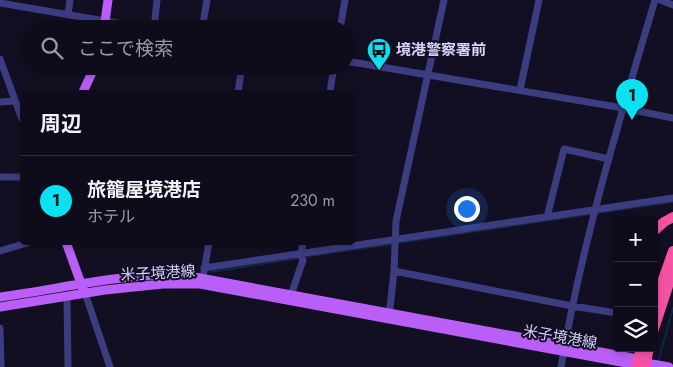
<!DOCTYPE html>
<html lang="ja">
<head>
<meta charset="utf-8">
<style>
  :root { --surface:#0e0b1a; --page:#1c1927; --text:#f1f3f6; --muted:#9b9ba2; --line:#2e2b39; --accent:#0ae1f1 }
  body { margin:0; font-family:Jost,"Noto Sans JP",sans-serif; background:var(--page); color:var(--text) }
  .controls { position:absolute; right:15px; bottom:15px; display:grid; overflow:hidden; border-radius:5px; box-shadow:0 2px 8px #0003 }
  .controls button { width:45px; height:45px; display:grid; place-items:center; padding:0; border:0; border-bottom:1px solid var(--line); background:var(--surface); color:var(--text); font:25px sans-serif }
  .you { position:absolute; left:466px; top:208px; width:18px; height:18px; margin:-12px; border:4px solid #fff; border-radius:50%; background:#1a73e8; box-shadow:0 0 0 8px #1a73e833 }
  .badge { display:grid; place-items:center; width:32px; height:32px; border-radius:50%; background:var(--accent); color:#111; font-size:16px; font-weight:700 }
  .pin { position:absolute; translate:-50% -41px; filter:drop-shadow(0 1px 2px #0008) }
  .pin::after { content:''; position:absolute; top:26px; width:18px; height:15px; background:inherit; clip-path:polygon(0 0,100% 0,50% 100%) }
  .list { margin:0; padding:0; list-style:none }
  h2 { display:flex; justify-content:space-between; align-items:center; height:65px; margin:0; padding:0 20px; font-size:21px }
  h2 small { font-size:16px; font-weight:400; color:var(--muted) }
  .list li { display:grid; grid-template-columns:32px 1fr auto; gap:15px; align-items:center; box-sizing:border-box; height:90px; padding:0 20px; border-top:1px solid var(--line) }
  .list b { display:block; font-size:19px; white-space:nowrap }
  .list p { margin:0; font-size:16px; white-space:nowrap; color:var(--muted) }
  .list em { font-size:16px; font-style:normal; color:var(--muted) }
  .icon { flex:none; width:28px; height:28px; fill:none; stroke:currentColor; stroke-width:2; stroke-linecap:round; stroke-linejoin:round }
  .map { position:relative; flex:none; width:673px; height:367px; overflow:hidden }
  .search { position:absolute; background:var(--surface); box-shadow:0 2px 8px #0003; left:20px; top:20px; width:335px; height:55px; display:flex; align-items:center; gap:12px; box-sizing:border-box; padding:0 18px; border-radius:28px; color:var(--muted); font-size:19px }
  .panel { position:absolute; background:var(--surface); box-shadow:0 2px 8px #0003; left:20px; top:90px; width:335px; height:155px; border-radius:5px }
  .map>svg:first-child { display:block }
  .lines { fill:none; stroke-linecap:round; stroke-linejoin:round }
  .stream { stroke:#102646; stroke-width:2 }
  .minor { stroke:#3c3c80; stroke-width:7 }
  .major { stroke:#ba5ef8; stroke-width:9 }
  .highway { stroke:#f852a6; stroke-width:10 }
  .labels { text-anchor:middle; stroke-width:4; stroke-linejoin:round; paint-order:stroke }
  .poi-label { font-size:15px; font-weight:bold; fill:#d6d2fd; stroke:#120f22; text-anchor:start }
  .street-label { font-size:15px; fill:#d6d2fd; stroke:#120f22 }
</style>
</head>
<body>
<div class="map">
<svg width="673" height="367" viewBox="0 0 673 367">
  <rect width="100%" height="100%" fill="#120f22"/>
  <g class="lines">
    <path class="stream" d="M596 213 673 202
      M398 243 591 214
      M304 257 394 244
      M211 272 300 258
      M142 281H151
      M0 302 17 300
      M658 362 673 308"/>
    <path class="minor" d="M660 0 673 5
      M0 3 152 29
      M68 15 70 0
      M154 29 157 0
      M202 29 207 0
      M340 29 345 0
      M0 59 22 119
      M346 61 623 108 673 118
      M520 90 539 0
      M238 92 242 66
      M330 92 334 66
      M0 102 15 101
      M0 177H22
      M547 217 564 149 609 159
      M0 251 30 242
      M204 268 673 198
      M394 271 572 306 617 313
      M204 272 209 242
      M85 293 110 367
      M67 296 68 367
      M290 298 303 260 301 254 303 242
      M389 317 394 271 396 221 444 0
      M0 328 1 367
      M561 367C582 242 619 121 655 0"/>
    <path class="major" d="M104 29 108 0
      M83 92 95 66
      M66 242 83 289
      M0 297C61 289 122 273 184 275L638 359 646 363 669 367
      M0 307 105 290 163 284H200L637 365 643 363"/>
    <path class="highway" d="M654 231 664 222 673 217
      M654 305 673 251
      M654 329 673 271
      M636 367 641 348
      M645 367 649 348"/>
  </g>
  <defs>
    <symbol id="bus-pin" viewBox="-11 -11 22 30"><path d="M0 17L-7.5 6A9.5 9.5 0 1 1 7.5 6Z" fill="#0ae1f1" stroke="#120f22"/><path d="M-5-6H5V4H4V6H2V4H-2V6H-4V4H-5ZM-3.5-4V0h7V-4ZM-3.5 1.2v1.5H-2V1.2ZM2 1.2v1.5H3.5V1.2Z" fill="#111"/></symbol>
  </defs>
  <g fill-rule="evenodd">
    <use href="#bus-pin" x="365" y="36" width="28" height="38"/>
  </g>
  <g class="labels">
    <g class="poi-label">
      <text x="396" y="55">境港警察署前</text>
    </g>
    <g class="street-label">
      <text transform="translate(158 273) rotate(-3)" y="5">米子境港線</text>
      <text transform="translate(560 337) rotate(10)" y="5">米子境港線</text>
    </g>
  </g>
</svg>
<div class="controls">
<button>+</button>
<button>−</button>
<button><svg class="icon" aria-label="layers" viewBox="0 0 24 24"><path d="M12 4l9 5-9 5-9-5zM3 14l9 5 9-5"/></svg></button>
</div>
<div class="you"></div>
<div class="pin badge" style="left:632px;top:120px">1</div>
<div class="search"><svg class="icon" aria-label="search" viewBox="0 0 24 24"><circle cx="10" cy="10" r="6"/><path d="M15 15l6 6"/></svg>ここで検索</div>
<section class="panel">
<h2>周辺<small></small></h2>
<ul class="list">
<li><span class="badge">1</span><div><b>旅籠屋境港店</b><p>ホテル</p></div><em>230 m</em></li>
</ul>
</section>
</div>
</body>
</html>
